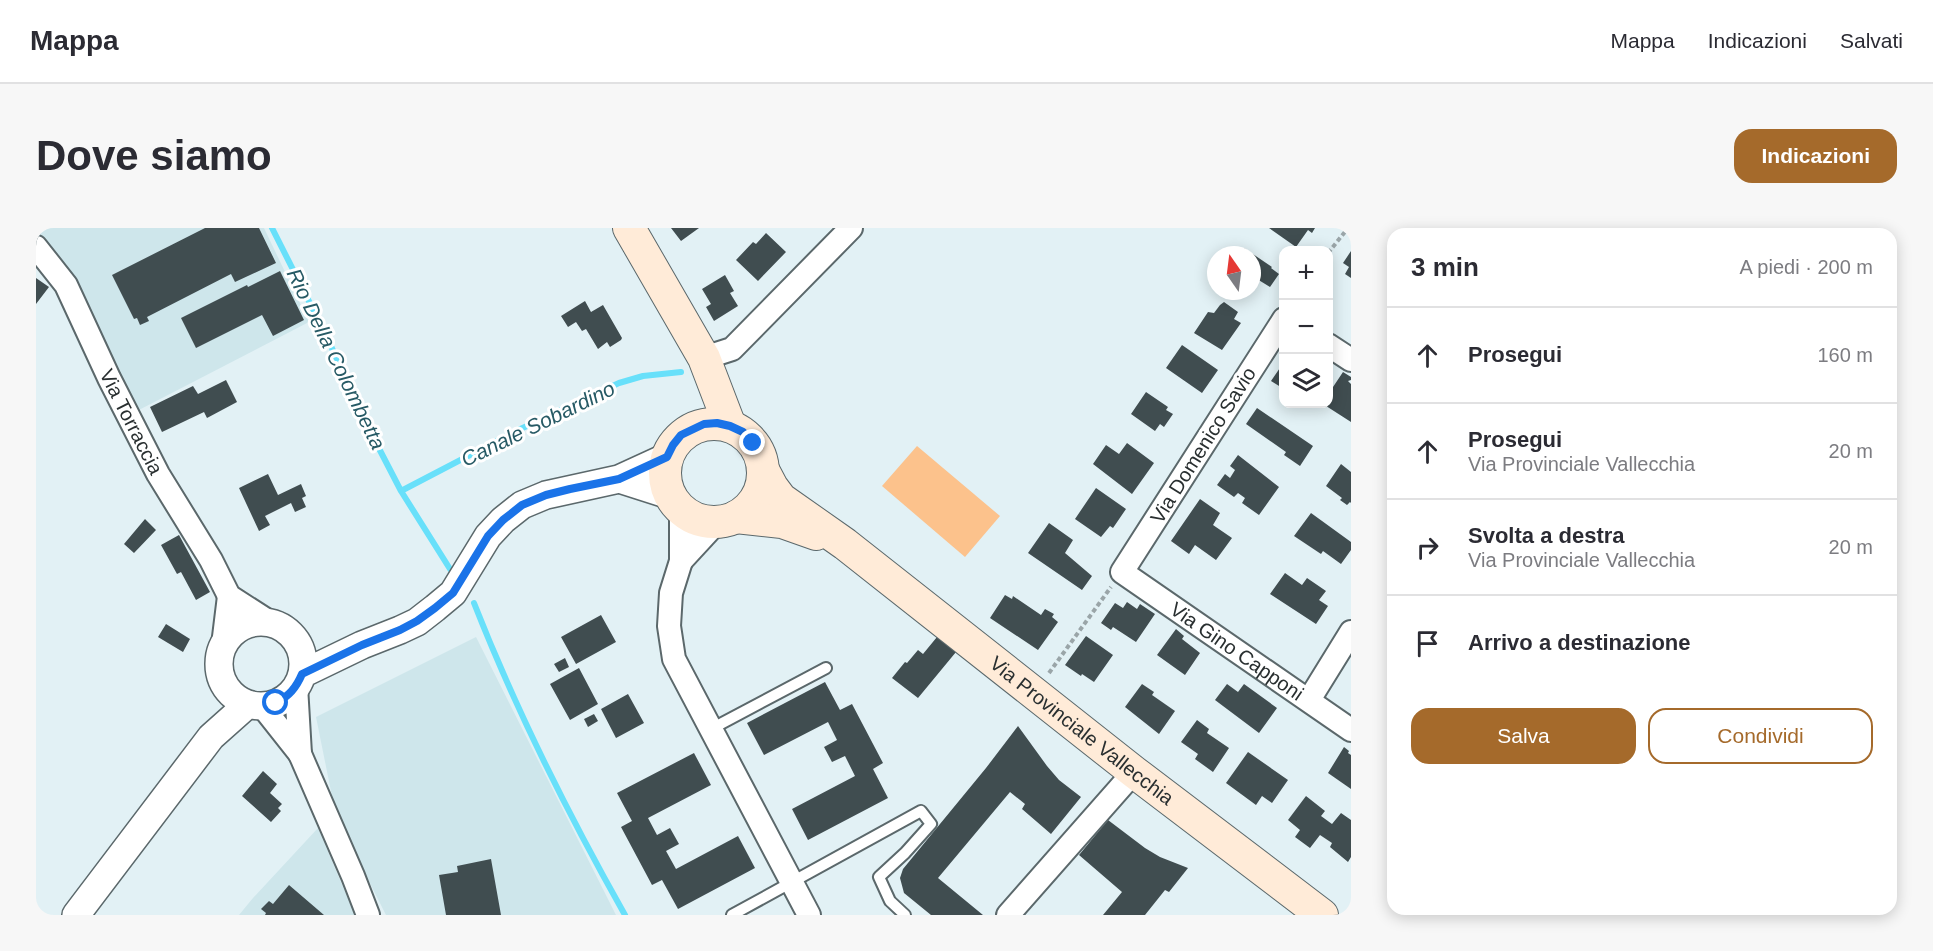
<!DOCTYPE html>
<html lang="it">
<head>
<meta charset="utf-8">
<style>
  :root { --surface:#fff; --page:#f7f7f7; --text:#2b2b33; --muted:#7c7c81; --line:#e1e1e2; --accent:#a56a2b }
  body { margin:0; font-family:Helvetica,sans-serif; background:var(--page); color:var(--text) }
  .controls { position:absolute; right:18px; top:18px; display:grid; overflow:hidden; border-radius:12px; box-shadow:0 3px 15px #0003 }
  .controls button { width:54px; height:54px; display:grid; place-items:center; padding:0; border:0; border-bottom:2px solid var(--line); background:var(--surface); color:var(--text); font:30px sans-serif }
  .compass { position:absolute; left:1171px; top:18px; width:54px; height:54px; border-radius:50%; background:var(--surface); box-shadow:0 3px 15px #0003; rotate:346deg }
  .stop { position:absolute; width:18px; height:18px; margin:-14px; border:4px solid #1a73e8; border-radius:50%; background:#fff }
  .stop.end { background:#1a73e8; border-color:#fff; box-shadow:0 2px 6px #0008 }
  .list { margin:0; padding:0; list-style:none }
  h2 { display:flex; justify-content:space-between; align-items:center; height:78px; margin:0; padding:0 24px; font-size:26px }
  h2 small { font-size:20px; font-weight:400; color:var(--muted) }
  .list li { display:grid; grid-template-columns:39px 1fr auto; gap:18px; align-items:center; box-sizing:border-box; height:96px; padding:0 24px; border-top:2px solid var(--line) }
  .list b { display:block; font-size:22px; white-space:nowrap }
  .list p { margin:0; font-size:20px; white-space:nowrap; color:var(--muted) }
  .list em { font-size:20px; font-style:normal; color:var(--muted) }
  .actions { display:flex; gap:12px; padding:18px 24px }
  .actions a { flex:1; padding:14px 0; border:2px solid var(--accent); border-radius:18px; text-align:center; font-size:21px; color:var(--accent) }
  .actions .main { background:var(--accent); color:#fff }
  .icon { flex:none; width:33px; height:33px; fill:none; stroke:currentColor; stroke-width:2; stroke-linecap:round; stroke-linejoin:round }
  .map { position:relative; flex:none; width:1315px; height:687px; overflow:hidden; border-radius:18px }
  header { display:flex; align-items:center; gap:36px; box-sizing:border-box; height:84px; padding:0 30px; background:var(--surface); border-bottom:2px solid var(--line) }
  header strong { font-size:28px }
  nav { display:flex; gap:33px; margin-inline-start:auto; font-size:21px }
  .intro { display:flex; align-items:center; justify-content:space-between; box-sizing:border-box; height:144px; padding:0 36px }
  h1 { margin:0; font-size:42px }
  .button { padding:15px 27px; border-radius:18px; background:var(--accent); color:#fff; font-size:21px; font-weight:700 }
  main { display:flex; gap:36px; padding:0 36px }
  aside { flex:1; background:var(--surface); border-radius:18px; box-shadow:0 3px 15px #0003 }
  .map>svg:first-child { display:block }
  .built { fill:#cee6eb }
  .green { fill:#fcc28c }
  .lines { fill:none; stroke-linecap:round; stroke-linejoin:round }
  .stream { stroke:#68e0fa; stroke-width:6 }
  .building { fill:#404d50 }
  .service-casing { stroke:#5b686b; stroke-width:14 }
  .minor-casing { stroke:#5b686b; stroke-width:26 }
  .tertiary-casing { stroke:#5b686b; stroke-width:30 }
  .secondary-casing { stroke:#5b686b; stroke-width:34 }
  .path { stroke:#9aa5a8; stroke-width:4; stroke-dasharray:4.5 3; stroke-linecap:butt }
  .service { stroke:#fff; stroke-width:10 }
  .minor { stroke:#fff; stroke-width:22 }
  .tertiary { stroke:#fff; stroke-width:27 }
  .secondary { stroke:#ffebd8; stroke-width:32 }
  .route { stroke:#1a73e8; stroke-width:8 }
  .labels { text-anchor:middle; stroke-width:6; stroke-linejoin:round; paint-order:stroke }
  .street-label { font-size:20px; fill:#292f30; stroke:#fff }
  .water-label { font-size:21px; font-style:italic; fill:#275a65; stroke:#fff }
</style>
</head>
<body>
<header>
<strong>Mappa</strong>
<nav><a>Mappa</a><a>Indicazioni</a><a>Salvati</a></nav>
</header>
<div class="intro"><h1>Dove siamo</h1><a class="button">Indicazioni</a></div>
<main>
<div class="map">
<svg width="1315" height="687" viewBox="0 0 1315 687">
  <rect width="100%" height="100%" fill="#e2f1f5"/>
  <path class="built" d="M0 0H228L273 94 99 184 0 11Z
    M440 409 580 687H350L300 588 280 489Z
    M282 600 319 687H203L217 670Z"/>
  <path class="green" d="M881 218 964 288 929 329 846 258Z"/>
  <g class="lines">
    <path class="stream" d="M236 0 288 103 335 205 365 263 414 341
      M365 263 478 204 583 155 607 148 645 144
      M438 375C480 482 532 586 589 687"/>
  </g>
  <path class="building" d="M169 0H223L240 35 199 54 195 46 111 89 113 93 104 97 101 90 98 91 76 47Z
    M635 0H663L645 13Z
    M1233 0H1279L1276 5 1272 2 1260 19Z
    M730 5 750 24 722 53 700 32 717 14 720 16Z
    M1208 20 1236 39 1235 40 1243 46 1234 59 1221 51 1216 59V27H1204Z
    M1315 23V50L1309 46 1313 39 1307 35Z
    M244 43 268 92 237 108 226 87 160 120 145 90 211 57 212 59Z
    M689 47 698 63 694 65 702 78 678 93 670 79 675 76 666 61Z
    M0 50 13 59 0 76Z
    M549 73 555 84 567 77 586 110 585 112 574 119 571 114 562 121 550 101 546 103 540 94 532 99 525 88Z
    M1188 74 1202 84 1198 91 1205 95 1186 122 1158 105 1172 84 1178 85 1184 77Z
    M1146 117 1182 142 1166 165 1130 140Z
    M1248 134V161L1235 153Z
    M1307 144 1315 149V152L1312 153 1315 156V194L1287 176H1293V165Z
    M190 152 201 174 171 190 168 184 126 204 114 179 157 158 162 166Z
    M1110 164 1132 179 1130 182 1137 186 1128 199 1124 196 1119 203 1095 186Z
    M1221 180 1277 218 1264 238 1248 227 1250 224 1210 196Z
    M1091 215 1118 235 1096 266 1057 236 1070 217 1083 226Z
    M1202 227 1243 259 1223 287 1206 275 1209 270 1202 265 1198 269 1181 257 1189 246 1194 250 1199 242 1194 238Z
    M1305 236 1315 244V275L1314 274 1311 277 1304 272 1306 270 1290 258Z
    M232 246 242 267 265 256 270 268 266 270 270 279 259 284 255 275 229 288 234 297 223 303 203 260Z
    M1060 260 1090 281 1077 300 1074 298 1065 309 1039 291Z
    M1164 271 1184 285 1177 297 1196 310 1180 332 1159 317 1153 326 1135 313Z
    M1275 285 1315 314V322L1305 336 1287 323 1285 326 1258 308Z
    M109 291 120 302 98 325 88 316Z
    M1013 295 1037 312 1029 325 1056 348 1046 362 992 325Z
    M143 307 174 364 160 372 145 344 141 346 125 317Z
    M1249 345 1266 357 1271 350 1290 363 1283 372 1292 378 1280 396 1234 366Z
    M969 367 976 371 977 368 1005 387 1009 381 1018 386 1016 389 1022 394 1002 422 954 390Z
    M1091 374 1101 381 1104 376 1119 386 1100 414 1077 399 1075 402 1065 395 1079 375 1087 380Z
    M565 387 580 414 540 436 525 409Z
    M130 396 154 411 147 424 122 409Z
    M1140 401 1148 408 1146 411 1164 425 1149 447 1121 427Z
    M1050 408 1077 427 1058 454 1046 446 1045 448 1029 437Z
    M901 409 920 424 882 470 856 450 869 434 871 435 882 422 887 426Z
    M529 430 533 439 523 444 518 436Z
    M543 440 562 476 534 492 514 456Z
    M789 454 804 482 816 476 847 535 837 541 852 570 772 612 756 581 819 548 809 528 796 534 788 519 801 512 792 494 728 527 711 495Z
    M1106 456 1118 464 1116 467 1139 483 1123 506 1089 479Z
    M1191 456 1202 464 1208 456 1241 480 1223 505 1179 472Z
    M592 466 608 495 580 510 565 481Z
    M558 486 562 493 552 499 548 491Z
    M1161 492 1173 501 1171 505 1193 520 1177 544 1159 531 1162 526 1145 514Z
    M982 498 1011 538 1023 552 1045 569 1015 606 986 581 989 576 974 564 902 650 947 687H895L868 665 864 650 867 641 950 540Z
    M1308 519 1313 523 1312 525 1315 527V561L1292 545Z
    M1212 524 1252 552 1236 575 1226 568 1220 577 1190 555Z
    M658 525 675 557 612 590 621 607 634 600 643 616 630 623 640 641 702 608 719 640 642 681 626 652 616 657 585 599 596 593 581 565Z
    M227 543 241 556 234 565 246 576 242 580 245 583 235 594 206 568Z
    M1270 568 1289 583 1285 588 1296 596 1305 585 1315 592V629L1312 634 1294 619 1296 615 1284 607 1274 620 1259 609 1264 602 1252 592Z
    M1072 592 1109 620 1124 629 1152 640 1133 664 1129 662 1109 687H1067L1086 664 1043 627Z
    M455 631 465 687H410L403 647 422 644 421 638Z
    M253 657 288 687H229L230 685 225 681 233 673 237 676Z"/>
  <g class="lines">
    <defs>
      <path id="service" d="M675 501 790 440
        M696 687 885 583 895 596 869 625 843 649 854 673 869 687"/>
      <g id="minor">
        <path id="s1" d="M0 19 30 57 73 150 122 246 175 332 193 368 235 395"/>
        <path id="s2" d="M1248 91 1086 344 1315 502"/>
        <path d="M1292 117 1315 132"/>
        <path d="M668 130 696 121 815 0"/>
        <path d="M645 282V333L635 365 633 398 638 431 773 687"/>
        <path d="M645 333 681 294"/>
        <path d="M187 417 193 368"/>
        <path d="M260 458 264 526"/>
        <path d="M1273 472 1315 404"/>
        <path d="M226 478 264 526 317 648 332 687"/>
        <path d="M972 687 1098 544"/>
      </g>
      <path id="tertiary" d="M583 251 633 267
        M183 436a42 42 0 1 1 84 0a42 42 0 1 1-84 0Z
        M266 446 326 417 364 402 381 394 399 380 417 365 452 308 467 292 486 277 510 267 583 251 631 229
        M40 687 175 509 212 476"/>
      <g id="secondary">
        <path d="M593 0 668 130 694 198"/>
        <circle cx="678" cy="245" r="49"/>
        <path id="s3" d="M727 242 736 259 745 271 809 316 1098 544 1286 687"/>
        <path d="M700 289 746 294 780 306"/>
      </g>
    </defs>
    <use href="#service" class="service-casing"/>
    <use href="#minor" class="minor-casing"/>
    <use href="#tertiary" class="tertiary-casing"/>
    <use href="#secondary" class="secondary-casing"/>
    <path class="path" d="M1292 25 1312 0
      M1013 445 1075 359"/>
    <use href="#service" class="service"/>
    <use href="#minor" class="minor"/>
    <use href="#tertiary" class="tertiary"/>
    <use href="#secondary" class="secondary"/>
  </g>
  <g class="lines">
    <path class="route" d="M240 475C253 468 260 460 266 446L326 417 364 402 381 393 399 380 417 365 452 308 467 292 486 277 510 267 534 261 583 251 631 229 637 217 645 207 668 196 681 195 694 198 707 204 717 215"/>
  </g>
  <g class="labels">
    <g class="street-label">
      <text dy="7" stroke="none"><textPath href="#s1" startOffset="200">Via Torraccia</textPath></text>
      <text transform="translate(1167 217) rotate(-58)" y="7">Via Domenico Savio</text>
      <text dy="7" stroke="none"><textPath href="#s2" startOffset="440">Via Gino Capponi</textPath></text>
      <text dy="7" stroke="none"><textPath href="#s3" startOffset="414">Via Provinciale Vallecchia</textPath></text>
    </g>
    <g class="water-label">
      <text transform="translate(300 131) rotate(64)" y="7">Rio Della Colombetta</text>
      <text transform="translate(502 196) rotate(-26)" y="7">Canale Sobardino</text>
    </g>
  </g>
</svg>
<div class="controls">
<button>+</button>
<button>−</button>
<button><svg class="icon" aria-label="layers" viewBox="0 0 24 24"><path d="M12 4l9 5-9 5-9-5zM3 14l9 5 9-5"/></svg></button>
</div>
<svg class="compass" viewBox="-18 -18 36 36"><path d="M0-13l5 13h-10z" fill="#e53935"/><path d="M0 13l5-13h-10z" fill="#7c7c81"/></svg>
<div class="stop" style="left:240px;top:475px"></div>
<div class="stop end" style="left:717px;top:215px"></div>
</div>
<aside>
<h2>3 min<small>A piedi · 200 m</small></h2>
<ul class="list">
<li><svg class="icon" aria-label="ahead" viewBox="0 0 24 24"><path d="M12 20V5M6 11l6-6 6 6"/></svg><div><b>Prosegui</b></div><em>160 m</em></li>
<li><svg class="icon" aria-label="ahead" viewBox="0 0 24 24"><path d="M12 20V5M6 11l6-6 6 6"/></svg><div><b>Prosegui</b><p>Via Provinciale Vallecchia</p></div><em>20 m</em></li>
<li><svg class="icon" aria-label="right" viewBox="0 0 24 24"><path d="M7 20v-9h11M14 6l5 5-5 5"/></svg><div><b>Svolta a destra</b><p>Via Provinciale Vallecchia</p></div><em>20 m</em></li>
<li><svg class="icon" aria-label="arrive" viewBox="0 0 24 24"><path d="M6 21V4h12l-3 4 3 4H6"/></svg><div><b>Arrivo a destinazione</b></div></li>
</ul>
<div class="actions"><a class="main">Salva</a><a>Condividi</a></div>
</aside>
</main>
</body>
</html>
